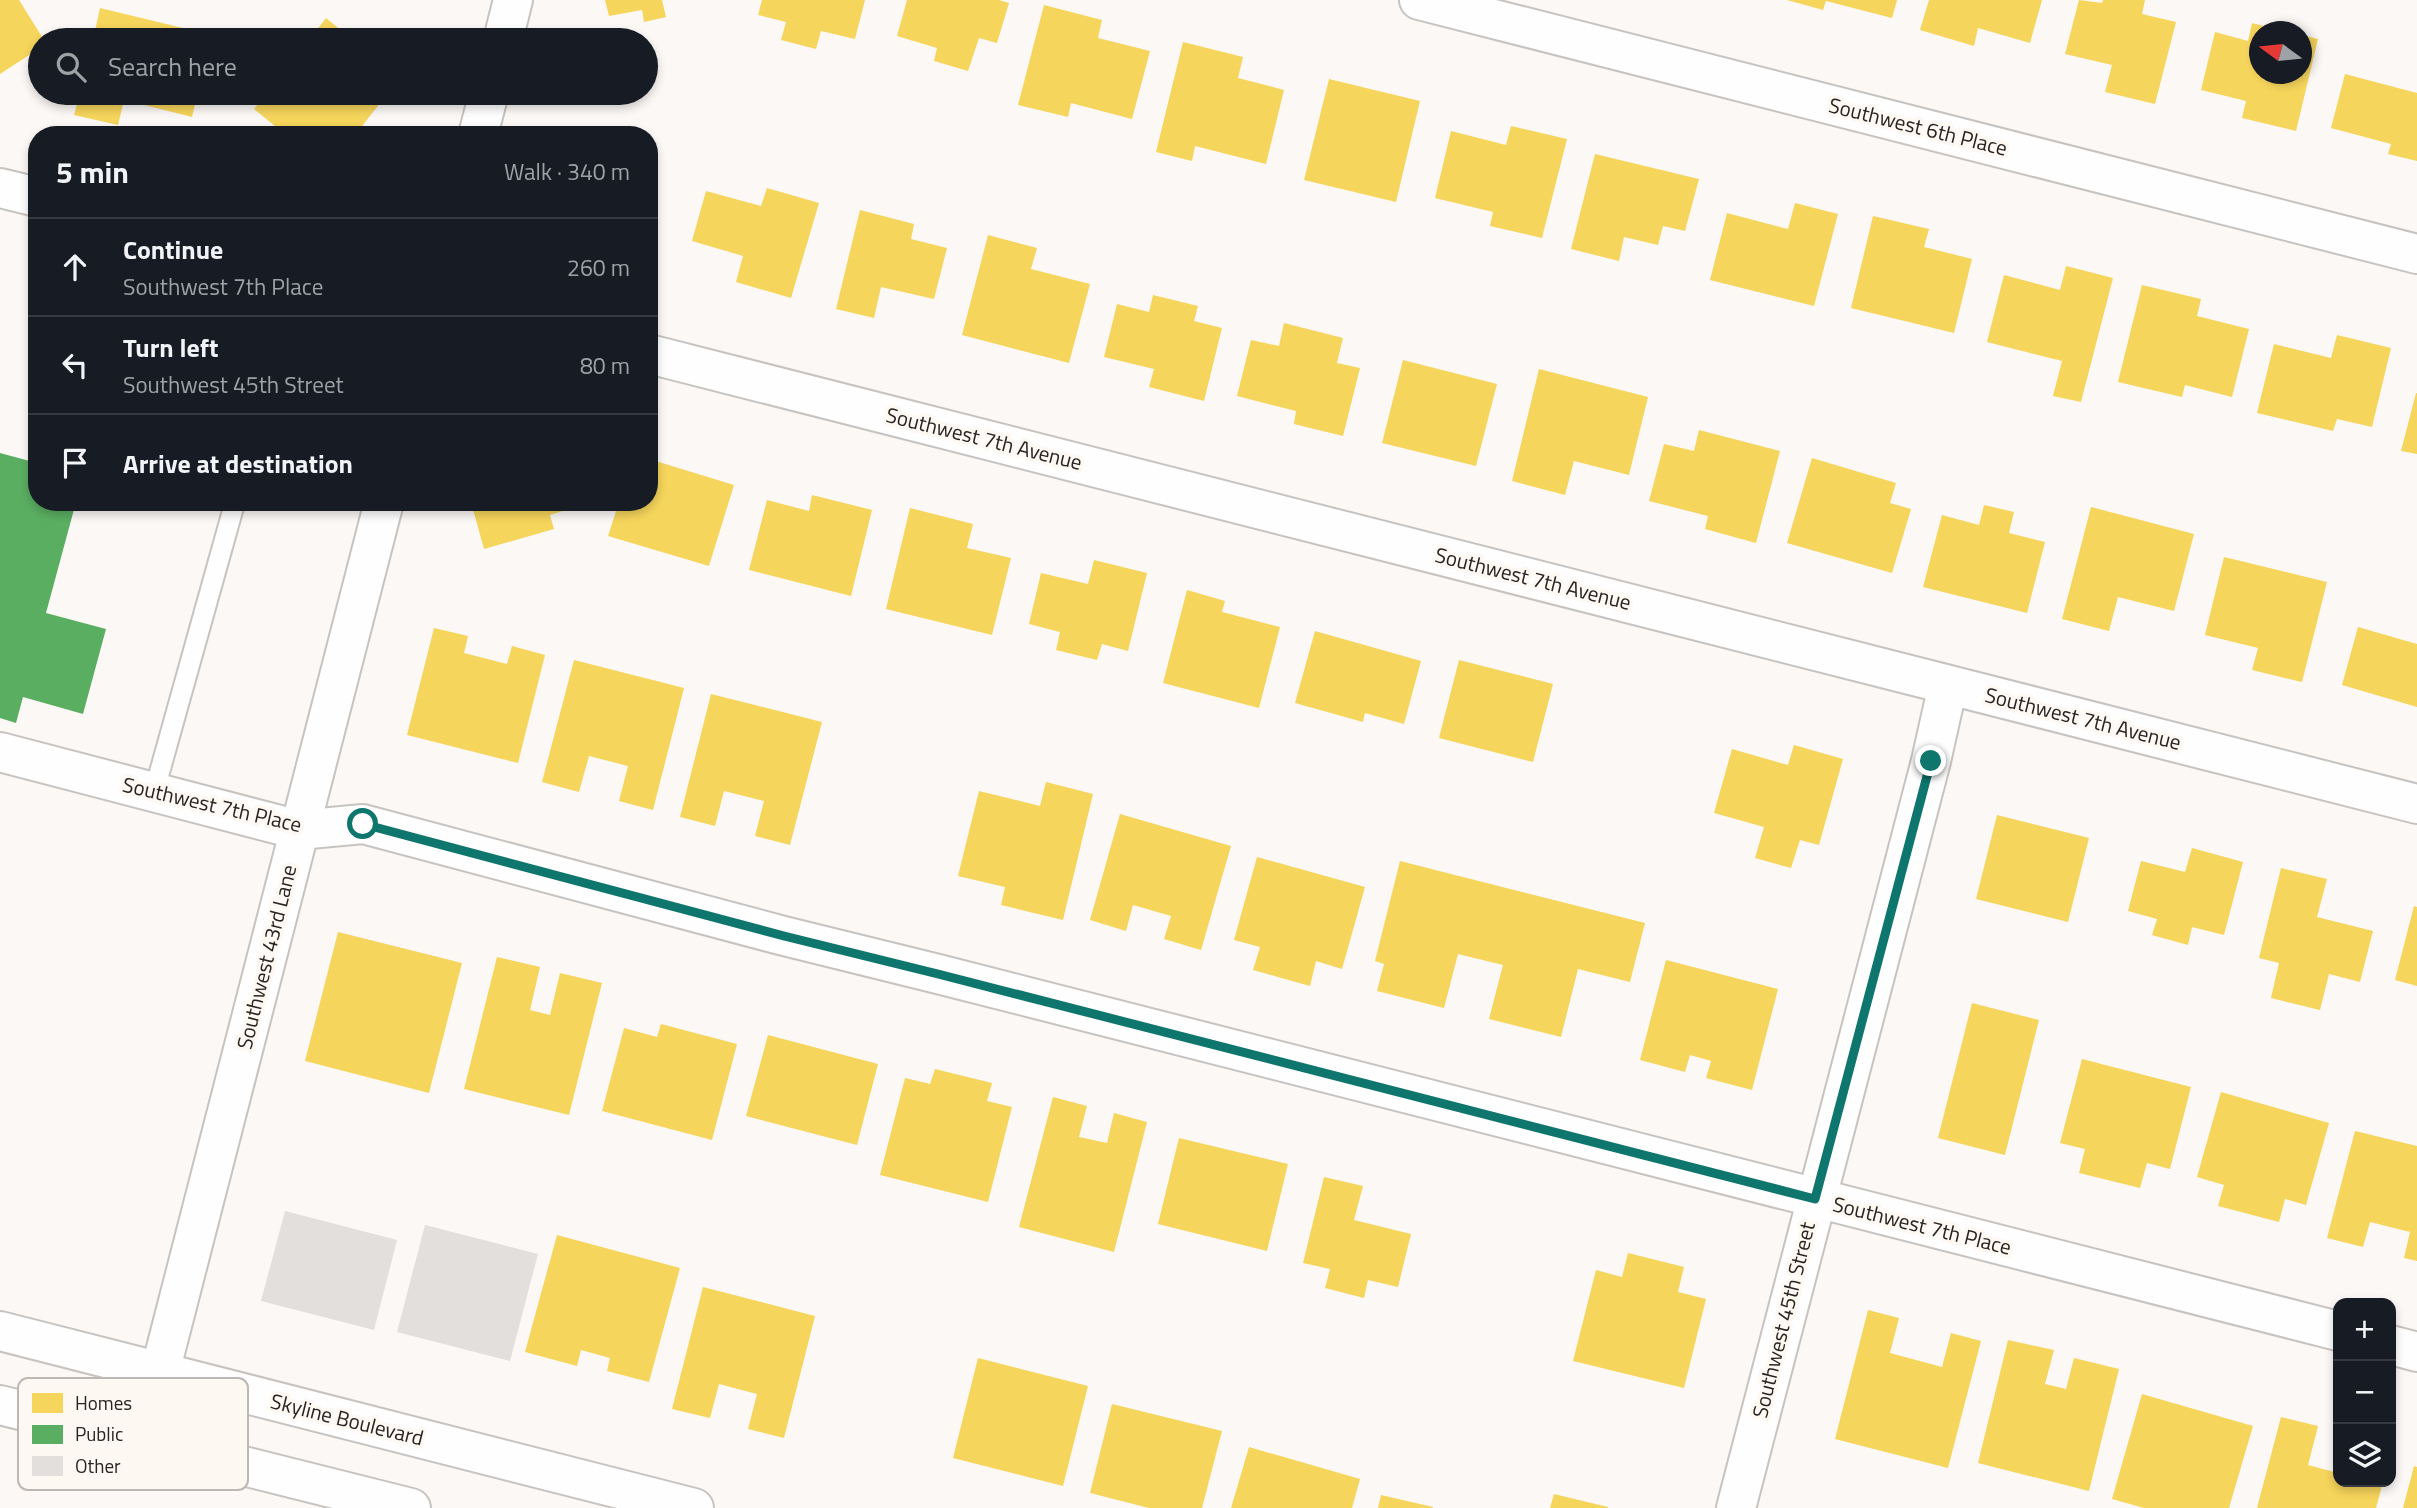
<!DOCTYPE html>
<html lang="en">
<head>
<meta charset="utf-8">
<style>
  :root { --surface:#171b24; --page:#242831; --text:#f1f3f6; --muted:#9ea1a6; --line:#363941 }
  body { margin:0; font-family:"Titillium Web",sans-serif; background:var(--page); color:var(--text) }
  .controls { position:absolute; right:21px; bottom:21px; display:grid; overflow:hidden; border-radius:14px; box-shadow:0 4px 10px #0003 }
  .controls button { width:63px; height:63px; display:grid; place-items:center; padding:0; border:0; border-bottom:2px solid var(--line); background:var(--surface); color:var(--text); font:35px sans-serif }
  .compass { position:absolute; left:2249px; top:21px; width:63px; height:63px; border-radius:50%; background:var(--surface); box-shadow:0 4px 10px #0003; rotate:285deg }
  .stop { position:absolute; width:21px; height:21px; margin:-16px; border:5px solid #0f766e; border-radius:50%; background:#fff }
  .stop.end { background:#0f766e; border-color:#fff; box-shadow:0 2px 7px #0008 }
  .list { margin:0; padding:0; list-style:none }
  h2 { display:flex; justify-content:space-between; align-items:center; height:91px; margin:0; padding:0 28px; font-size:30px }
  h2 small { font-size:23px; font-weight:400; color:var(--muted) }
  .list li { display:grid; grid-template-columns:46px 1fr auto; gap:21px; align-items:center; box-sizing:border-box; height:98px; padding:0 28px; border-top:2px solid var(--line) }
  .list b { display:block; font-size:26px; white-space:nowrap }
  .list p { margin:0; font-size:23px; white-space:nowrap; color:var(--muted) }
  .list em { font-size:23px; font-style:normal; color:var(--muted) }
  .icon { flex:none; width:38px; height:38px; fill:none; stroke:currentColor; stroke-width:2; stroke-linecap:round; stroke-linejoin:round }
  .map { position:relative; flex:none; width:2417px; height:1508px; overflow:hidden }
  .search { position:absolute; background:var(--surface); box-shadow:0 4px 10px #0003; left:28px; top:28px; width:630px; height:77px; display:flex; align-items:center; gap:18px; box-sizing:border-box; padding:0 24px; border-radius:38px; color:var(--muted); font-size:26px }
  .panel { position:absolute; background:var(--surface); box-shadow:0 4px 10px #0003; left:28px; top:126px; width:630px; height:385px; border-radius:28px }
  .map>svg:first-child { display:block }
  .homes { fill:#f6d55c }
  .public { fill:#5aae61 }
  .building { fill:#e2dfdc }
  .lines { fill:none; stroke-linecap:round; stroke-linejoin:round }
  .lane-casing { stroke:#c6c3c0; stroke-width:23 }
  .street-casing { stroke:#c6c3c0; stroke-width:42 }
  .secondary-casing { stroke:#c6c3c0; stroke-width:42 }
  .lane { stroke:#fefefe; stroke-width:19 }
  .street { stroke:#fefefe; stroke-width:38 }
  .secondary { stroke:#fefefe; stroke-width:38 }
  .route { stroke:#0f766e; stroke-width:9 }
  .labels { text-anchor:middle; stroke-width:7; stroke-linejoin:round; paint-order:stroke }
  .street-label { font-size:21px; fill:#272421; stroke:#fef8f2 }
  .key { fill:#fef8f2; stroke:#beb8b3; stroke-width:2 }
  .key-label { font-size:19px; fill:#272421 }
</style>
</head>
<body>
<div class="map">
<svg width="2417" height="1508" viewBox="0 0 2417 1508">
  <rect width="100%" height="100%" fill="#fbf8f5"/>
  <path class="homes" d="M0 0H19L44 40H40V48L0 74Z
    M605 0H662L666 17 644 22 642 10 609 16Z
    M762 0H865L855 39 821 31 816 49 781 40 786 22 758 15Z
    M907 0H999L1009 3 997 43 979 38 968 71 934 61 937 48 897 36Z
    M1787 0H1897L1892 18 1826 1 1823 10Z
    M1929 0H2042L2030 43 1978 28 1974 46 1920 30Z
    M2079 0 2102 3 2103 0H2145L2142 14 2176 22 2155 104 2105 92 2112 65 2065 54Z
    M1044 5 1102 20 1098 38 1150 51 1132 119 1071 103 1068 117 1018 105Z
    M100 8 212 35 211 40H93Z
    M326 18 353 40H309Z
    M2252 23 2284 31 2260 32V74H2302V35L2318 39 2296 131 2242 118 2246 101 2201 90 2215 32 2248 41Z
    M1183 42 1243 57 1238 78 1284 90 1266 164 1195 146 1192 161 1156 152Z
    M2345 74 2417 93V161L2388 154 2391 144 2331 128Z
    M1329 79 1420 101 1396 202 1304 180Z
    M80 93H198L192 117 124 100 118 125 74 115Z
    M267 93H388L355 135H286L254 109Z
    M1511 126 1567 139 1542 238 1490 226 1493 212 1435 198 1451 131 1506 145Z
    M1595 154 1699 179 1685 231 1663 226 1658 245 1624 237 1619 261 1571 249Z
    M767 188 819 203 791 298 736 282 743 256 692 241 706 191 761 206Z
    M1795 203 1838 214 1814 306 1710 280 1727 213 1788 229Z
    M860 210 914 224 911 239 947 248 934 299 881 287 874 318 836 309Z
    M1873 216 1929 229 1924 247 1972 259 1954 333 1851 308Z
    M988 235 1037 248 1031 269 1090 284 1069 363 962 335Z
    M2066 266 2113 278 2081 402 2053 396 2062 361 1987 342 2004 275 2060 290Z
    M2142 285 2201 299 2197 316 2249 329 2232 397 2185 385 2182 397 2118 382Z
    M1153 295 1198 306 1194 321 1222 328 1204 401 1149 387 1154 369 1104 357 1117 304 1149 312Z
    M1284 323 1343 338 1337 363 1360 368 1343 436 1294 424 1296 411 1237 396 1251 340 1279 346Z
    M2337 335 2391 348 2372 427 2337 419 2333 431 2257 413 2274 344 2331 358Z
    M1403 360 1497 384 1476 466 1382 443Z
    M1539 369 1648 397 1629 475 1574 461 1565 495 1512 481Z
    M2416 393H2417V454L2401 451Z
    M1699 430 1780 451 1756 543 1705 529 1708 516 1649 501 1664 444 1694 451Z
    M1812 458 1896 483 1890 503 1911 509 1892 573 1787 543Z
    M649 459 734 485 709 566 608 536 619 502H649Z
    M812 495 872 510 851 596 749 570 767 500 809 511Z
    M471 502H573L575 507 550 515 554 529 484 549Z
    M1984 505 2014 512 2009 533 2045 542 2027 613 1923 587 1942 515 1979 525Z
    M2091 507 2194 534 2174 611 2118 597 2109 631 2062 619Z
    M910 508 973 524 967 548 1011 558 992 635 886 609Z
    M2224 557 2327 582 2302 682 2252 670 2258 648 2205 635Z
    M1094 560 1147 573 1128 651 1102 644 1097 660 1056 650 1060 632 1029 624 1041 573 1088 584Z
    M1187 590 1225 601 1222 612 1280 627 1259 708 1163 683Z
    M2358 627 2417 644V707L2342 685Z
    M434 628 468 636 464 653 507 664 512 646 545 655 518 763 407 735Z
    M1315 631 1421 661 1404 724 1365 713 1363 722 1295 703Z
    M574 660 684 688 653 810 619 801 628 766 589 756 579 792 542 782Z
    M1459 660 1553 684 1533 762 1439 738Z
    M711 694 822 722 790 845 755 836 764 801 724 791 715 826 680 817Z
    M1794 745 1843 759 1819 845 1800 840 1791 868 1755 858 1764 827 1714 813 1732 749 1788 765Z
    M1046 782 1093 794 1063 920 1001 905 1005 887 958 876 979 791 1040 806Z
    M1120 814 1231 846 1201 950 1164 939 1171 916 1133 905 1126 931 1090 920Z
    M1997 815 2089 838 2068 922 1976 899Z
    M2192 848 2243 862 2224 935 2192 927 2188 945 2152 935 2157 919 2128 911 2141 861 2185 872Z
    M1257 857 1365 887 1342 969 1316 961 1310 986 1253 970 1260 947 1234 940Z
    M1400 861 1645 923 1630 982 1578 969 1561 1037 1489 1019 1503 965 1458 954 1444 1008 1377 991 1384 964 1375 961Z
    M2281 868 2327 879 2317 917 2373 931 2360 982 2329 974 2320 1010 2271 998 2279 963 2259 958Z
    M2414 906 2417 907V986L2395 980Z
    M338 932 462 963 429 1093 305 1061Z
    M497 957 540 967 530 1010 550 1015 560 973 602 983 569 1115 464 1089Z
    M1666 960 1778 989 1752 1090 1706 1078 1711 1061 1690 1055 1685 1072 1640 1060Z
    M1972 1003 2039 1020 2005 1155 1938 1138Z
    M661 1024 737 1044 712 1140 602 1111 624 1028 657 1037Z
    M768 1035 878 1064 857 1145 746 1116Z
    M2082 1059 2191 1087 2170 1169 2147 1163 2140 1188 2079 1173 2085 1149 2060 1143Z
    M935 1069 992 1083 987 1101 1012 1107 988 1202 880 1175 905 1078 930 1084Z
    M2221 1092 2329 1123 2306 1205 2285 1199 2279 1222 2218 1206 2224 1185 2197 1177Z
    M1053 1097 1087 1106 1079 1137 1107 1143 1114 1113 1147 1122 1114 1252 1019 1227Z
    M2355 1131 2417 1146V1261L2404 1258 2410 1232 2370 1222 2363 1247 2327 1238Z
    M1179 1138 1288 1164 1267 1251 1158 1224Z
    M1324 1177 1363 1186 1354 1220 1411 1234 1398 1287 1368 1280 1364 1298 1325 1288 1330 1269 1303 1263Z
    M557 1235 680 1268 649 1382 607 1371 610 1358 581 1350 577 1366 525 1352Z
    M1628 1253 1684 1267 1678 1292 1706 1299 1684 1388 1573 1361 1596 1270 1622 1277Z
    M703 1287 815 1316 784 1438 748 1429 757 1394 719 1384 710 1418 672 1409Z
    M1868 1310 1899 1318 1890 1353 1942 1367 1951 1333 1981 1341 1948 1468 1835 1439Z
    M2008 1340 2054 1350 2045 1384 2066 1389 2074 1358 2119 1369 2089 1491 1978 1463Z
    M978 1358 1088 1386 1063 1486 953 1458Z
    M2142 1394 2253 1426 2229 1508H2144L2112 1499Z
    M1112 1404 1222 1431 1202 1508H1149L1090 1493Z
    M2281 1417 2318 1426 2308 1465 2338 1473V1482H2383L2376 1508H2257Z
    M1249 1447 1360 1479 1352 1508H1231Z
    M2414 1466 2417 1467V1508H2403Z
    M1554 1494 1608 1507V1508H1550Z
    M1381 1495 1433 1507V1508H1378Z"/>
  <path class="public" d="M0 453 37 463V502H76L46 613 106 629 83 714 23 697 16 723 0 718Z"/>
  <path class="building" d="M285 1211 397 1240 374 1330 261 1301Z
    M425 1225 538 1254 510 1361 397 1332Z"/>
  <g class="lines">
    <defs>
      <path id="lane" d="M154 792 235 502"/>
      <path id="street" d="M1419 0 2417 254
        M503 40 513 0
        M478 135 489 93
        M0 188 37 197
        M649 354 2417 804
        M0 752 299 830 363 824 784 936 938 974 2338 1331
        M2391 1345 2417 1352
        M160 1372 384 502
        M1736 1508 1931 761 1948 685"/>
      <path id="secondary" d="M0 1331 694 1508
        M0 1405 411 1508
        M141 1441 160 1372"/>
    </defs>
    <use href="#lane" class="lane-casing"/>
    <use href="#street" class="street-casing"/>
    <use href="#secondary" class="secondary-casing"/>
    <use href="#lane" class="lane"/>
    <use href="#street" class="street"/>
    <use href="#secondary" class="secondary"/>
  </g>
  <g class="lines">
    <path class="route" d="M363 824 784 936 938 974 1815 1199 1931 761"/>
  </g>
  <g class="labels">
    <g class="street-label">
      <text transform="translate(1918 127) rotate(14)" y="7">Southwest 6th Place</text>
      <text transform="translate(984 439) rotate(14)" y="7">Southwest 7th Avenue</text>
      <text transform="translate(1533 579) rotate(14)" y="7">Southwest 7th Avenue</text>
      <text transform="translate(2083 719) rotate(14)" y="7">Southwest 7th Avenue</text>
      <text transform="translate(212 805) rotate(13)" y="7">Southwest 7th Place</text>
      <text transform="translate(267 957) rotate(-76)" y="7">Southwest 43rd Lane</text>
      <text transform="translate(1922 1226) rotate(14)" y="7">Southwest 7th Place</text>
      <text transform="translate(1784 1320) rotate(-76)" y="7">Southwest 45th Street</text>
      <text transform="translate(347 1420) rotate(14)" y="7">Skyline Boulevard</text>
    </g>
  </g>
  <rect x="18" y="1378" width="230" height="112" rx="10" class="key"/>
  <rect x="32" y="1393" width="31" height="20" fill="#f6d55c"/>
  <rect x="32" y="1425" width="31" height="19" fill="#5aae61"/>
  <rect x="32" y="1456" width="31" height="20" fill="#e2dfdc"/>
  <g class="key-label">
    <text x="75" y="1410">Homes</text>
    <text x="75" y="1441">Public</text>
    <text x="75" y="1473">Other</text>
  </g>
</svg>
<div class="controls">
<button>+</button>
<button>−</button>
<button><svg class="icon" aria-label="layers" viewBox="0 0 24 24"><path d="M12 4l9 5-9 5-9-5zM3 14l9 5 9-5"/></svg></button>
</div>
<svg class="compass" viewBox="-18 -18 36 36"><path d="M0-13l5 13h-10z" fill="#e53935"/><path d="M0 13l5-13h-10z" fill="#9ea1a6"/></svg>
<div class="stop" style="left:363px;top:824px"></div>
<div class="stop end" style="left:1931px;top:761px"></div>
<div class="search"><svg class="icon" aria-label="search" viewBox="0 0 24 24"><circle cx="10" cy="10" r="6"/><path d="M15 15l6 6"/></svg>Search here</div>
<section class="panel">
<h2>5 min<small>Walk · 340 m</small></h2>
<ul class="list">
<li><svg class="icon" aria-label="ahead" viewBox="0 0 24 24"><path d="M12 20V5M6 11l6-6 6 6"/></svg><div><b>Continue</b><p>Southwest 7th Place</p></div><em>260 m</em></li>
<li><svg class="icon" aria-label="left" viewBox="0 0 24 24"><path d="M17 20v-9H6M10 6l-5 5 5 5"/></svg><div><b>Turn left</b><p>Southwest 45th Street</p></div><em>80 m</em></li>
<li><svg class="icon" aria-label="arrive" viewBox="0 0 24 24"><path d="M6 21V4h12l-3 4 3 4H6"/></svg><div><b>Arrive at destination</b></div></li>
</ul>
</section>
</div>
</body>
</html>
